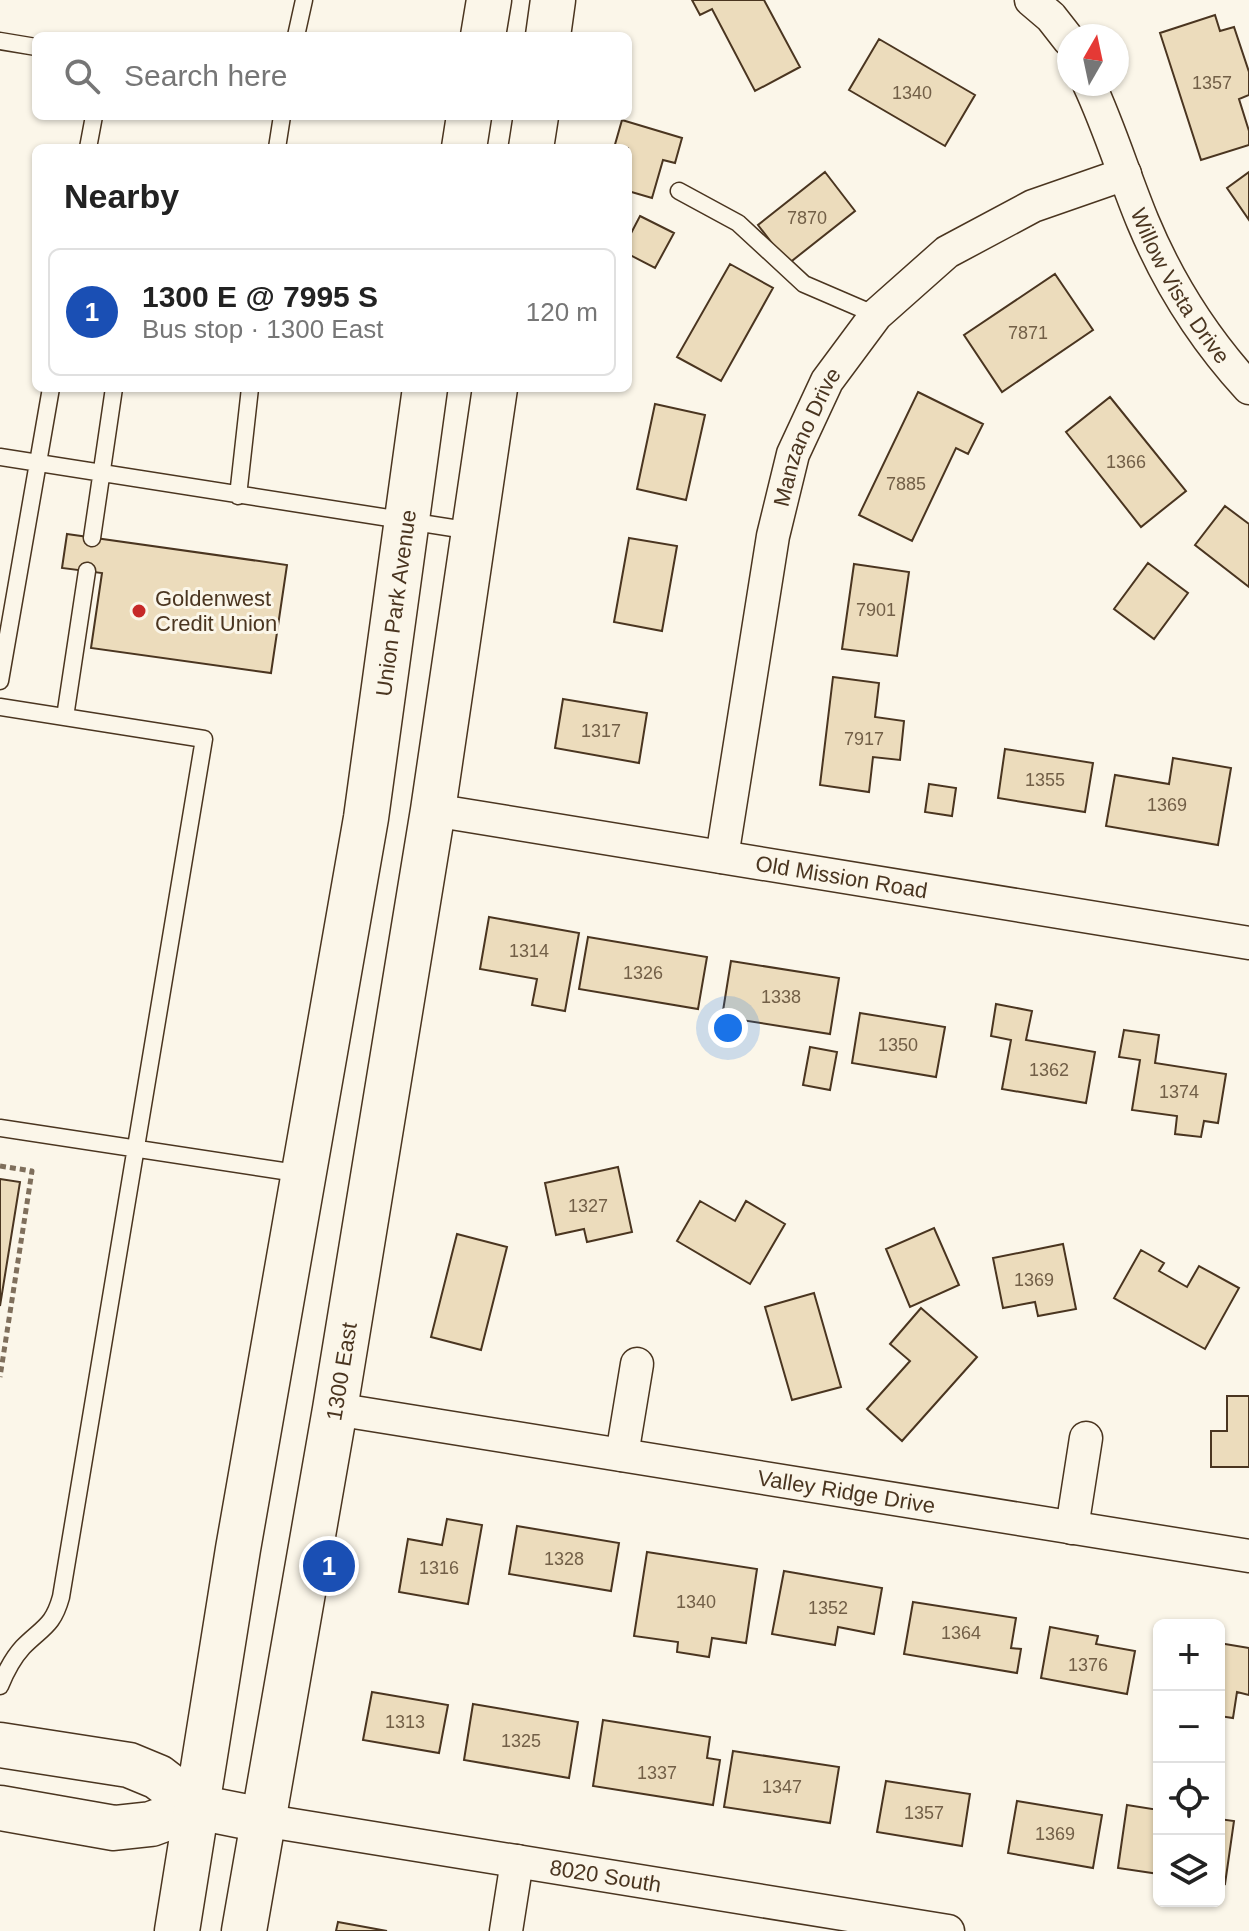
<!DOCTYPE html>
<html lang="en">
<head>
<meta charset="utf-8">
<style>
  :root { --surface:#fff; --page:#f6f6f6; --text:#222; --muted:#767676; --line:#e0e0e0; --accent:#c62828 }
  body { margin:0; font-family:Arial,sans-serif; background:var(--page); color:var(--text) }
  .controls { position:absolute; right:24px; bottom:24px; display:grid; overflow:hidden; border-radius:12px; box-shadow:0 2px 6px #0004 }
  .controls button { width:72px; height:72px; display:grid; place-items:center; padding:0; border:0; border-bottom:2px solid var(--line); background:var(--surface); color:var(--text); font:40px sans-serif }
  .compass { position:absolute; left:1057px; top:24px; width:72px; height:72px; border-radius:50%; background:var(--surface); box-shadow:0 2px 6px #0004; rotate:9deg }
  .you { position:absolute; left:728px; top:1028px; width:28px; height:28px; margin:-20px; border:6px solid #fff; border-radius:50%; background:#1a73e8; box-shadow:0 0 0 12px #1a73e833 }
  .badge { display:grid; place-items:center; width:52px; height:52px; border-radius:50%; background:var(--accent); color:#fff; font-size:26px; font-weight:700 }
  .pin { position:absolute; translate:-50% -50%; border:4px solid #fff; box-shadow:0 2px 8px #0006 }
  .list { margin:0; padding:0; list-style:none }
  h2 { display:flex; justify-content:space-between; align-items:center; height:104px; margin:0; padding:0 32px; font-size:34px }
  h2 small { font-size:26px; font-weight:400; color:var(--muted) }
  .list li { display:grid; grid-template-columns:52px 1fr auto; gap:24px; align-items:center; box-sizing:border-box; height:128px; margin:0 16px 16px; padding:0 16px; border:2px solid var(--line); border-radius:12px }
  .list b { display:block; font-size:30px; white-space:nowrap }
  .list p { margin:0; font-size:26px; white-space:nowrap; color:var(--muted) }
  .list em { font-size:26px; font-style:normal; color:var(--muted) }
  .icon { flex:none; width:44px; height:44px; fill:none; stroke:currentColor; stroke-width:2; stroke-linecap:round; stroke-linejoin:round }
  .map { position:relative; flex:none; width:1249px; height:1931px; overflow:hidden }
  .search { position:absolute; background:var(--surface); box-shadow:0 2px 6px #0004; left:32px; top:32px; width:600px; height:88px; display:flex; align-items:center; gap:20px; box-sizing:border-box; padding:0 28px; border-radius:12px; color:var(--muted); font-size:30px }
  .panel { position:absolute; background:var(--surface); box-shadow:0 2px 6px #0004; left:32px; top:144px; width:600px; height:248px; border-radius:12px }
  .map>svg:first-child { display:block }
  .building { fill:#ecdcbc; stroke:#4a3520; stroke-width:2 }
  .lines { fill:none; stroke-linecap:round; stroke-linejoin:round }
  .lane-casing { stroke:#4a3520; stroke-width:19 }
  .street-casing { stroke:#4a3520; stroke-width:35 }
  .secondary-casing { stroke:#4a3520; stroke-width:47 }
  .primary-casing { stroke:#4a3520; stroke-width:47 }
  .path { stroke:#7f6f5c; stroke-width:5; stroke-dasharray:6 4; stroke-linecap:butt }
  .lane { stroke:#fbf6e9; stroke-width:16 }
  .street { stroke:#fbf6e9; stroke-width:32 }
  .secondary { stroke:#fbf6e9; stroke-width:44 }
  .primary { stroke:#fbf6e9; stroke-width:44 }
  .poi-dot { fill:#c62828; stroke:#fbf6e9; stroke-width:3 }
  .labels { text-anchor:middle; stroke-width:6; stroke-linejoin:round; paint-order:stroke }
  .number-label { font-size:18px; fill:#725f47 }
  .street-label { font-size:22px; fill:#4a3520; stroke:#fbf6e9 }
  .poi-label { font-size:22px; fill:#4a3520; stroke:#fbf6e9; text-anchor:start }
</style>
</head>
<body>
<div class="map">
<svg width="1249" height="1931" viewBox="0 0 1249 1931">
  <rect width="100%" height="100%" fill="#fbf6e9"/>
  <path class="building" d="M692 0H764L800 67 755 91 712 9 700 15Z
    M1215 15 1220 31 1234 27 1249 72V95L1239 99 1249 131V145L1201 160 1160 33Z
    M879 39 975 95 945 146 849 90Z
    M622 120 682 138 675 163 663 160 652 198 628 191V148H614Z
    M825 172 855 211 788 264 758 225Z
    M1249 172V220L1227 188Z
    M640 216 674 233 655 268 628 254V239Z
    M730 264 773 288 721 381 677 357Z
    M1055 274 1093 330 1002 392 964 335Z
    M918 392 983 424 968 454 956 448 912 541 859 515Z
    M1110 397 1186 491 1141 527 1066 432Z
    M655 404 705 415 686 500 637 489Z
    M1225 506 1249 524V587L1195 545Z
    M67 534 287 565 271 673 91 648 102 573 62 568Z
    M629 538 677 546 662 631 614 622Z
    M1148 563 1188 593 1154 639 1114 609Z
    M854 564 909 572 897 656 842 649Z
    M833 677 879 683 875 717 904 721 900 760 873 757 869 792 820 785Z
    M563 699 647 713 639 763 555 748Z
    M1005 749 1093 763 1085 812 998 798Z
    M1173 758 1231 768 1218 845 1106 826 1115 775 1169 784Z
    M929 784 956 788 952 816 925 812Z
    M489 917 579 933 565 1011 532 1005 537 979 480 969Z
    M588 937 707 957 698 1009 579 989Z
    M731 961 839 978 830 1034 722 1017Z
    M996 1004 1032 1011 1026 1040 1095 1052 1086 1103 1002 1089 1011 1040 991 1036Z
    M860 1013 945 1027 936 1077 852 1063Z
    M1124 1030 1159 1035 1155 1063 1226 1074 1218 1123 1204 1121 1201 1137 1175 1134 1177 1116 1132 1110 1140 1060 1119 1057Z
    M810 1047 837 1052 830 1090 803 1085Z
    M618 1167 632 1232 587 1242 584 1229 556 1235 545 1183Z
    M0 1179 20 1182 0 1306Z
    M700 1201 735 1221 746 1201 785 1224 750 1284 677 1241Z
    M934 1228 959 1285 910 1307 886 1249Z
    M457 1234 507 1247 481 1350 431 1337Z
    M1063 1244 1076 1309 1038 1316 1035 1302 1003 1308 993 1258Z
    M1141 1250 1164 1263 1159 1271 1187 1287 1199 1266 1239 1288 1205 1349 1114 1298Z
    M814 1293 841 1387 792 1400 765 1307Z
    M921 1308 977 1357 902 1441 867 1409 910 1361 890 1344Z
    M1227 1396H1249V1467H1211V1431H1227Z
    M447 1519 482 1525 468 1604 399 1592 408 1539 442 1545Z
    M517 1526 619 1543 611 1591 509 1574Z
    M647 1552 757 1569 746 1643 712 1638 709 1657 677 1652 678 1642 634 1636Z
    M784 1571 882 1588 874 1634 838 1627 835 1645 772 1634Z
    M913 1602 1016 1618 1011 1648 1021 1649 1017 1673 904 1654Z
    M1050 1627 1098 1636 1096 1644 1135 1651 1127 1694 1041 1678Z
    M1219 1643 1249 1648V1695L1237 1692 1233 1718 1219 1716Z
    M372 1692 448 1705 439 1753 363 1740Z
    M473 1704 578 1722 569 1778 464 1760Z
    M603 1720 710 1737 707 1758 720 1760 713 1805 593 1786Z
    M733 1751 839 1767 830 1823 724 1807Z
    M886 1781 970 1794 962 1846 877 1832Z
    M1017 1801 1102 1815 1093 1868 1008 1853Z
    M1127 1805 1159 1810V1874L1118 1868Z
    M1219 1819 1234 1821 1225 1884 1219 1883Z
    M338 1922 387 1931H336Z"/>
  <g class="lines">
    <defs>
      <path id="lane" d="M296 36 304 0
        M0 41 36 47
        M88 148 94 116
        M277 148 282 116
        M679 191 738 223 804 284 876 315
        M0 457 472 531
        M238 496 250 388
        M92 538 114 388
        M0 681 51 388
        M0 707 204 739 61 1597C53 1626 43 1627 23 1647 12 1659 6 1671 0 1686
        M65 717 87 571
        M0 1128 303 1174"/>
      <g id="street">
        <path d="M1031 0 1051 17 1069 40"/>
        <path id="s1" d="M1089 84C1110 129 1124 176 1143 222 1168 282 1205 340 1249 388"/>
        <path id="s2" d="M433 810 1249 943"/>
        <path id="s3" d="M722 857 773 536 793 454 827 381 876 315 947 252 1033 206 1125 174"/>
        <path id="s4" d="M335 1409 1249 1556"/>
        <path d="M622 1455 637 1364"/>
        <path d="M1072 1528 1086 1438"/>
        <path id="s5" d="M262 1820 948 1931"/>
        <path d="M506 1931 517 1861"/>
      </g>
      <path id="secondary" d="M0 1745 129 1765 158 1777 197 1807 262 1820
        M0 1808 114 1828 151 1824 197 1807"/>
      <g id="primary">
        <path d="M483 36 489 0"/>
        <path d="M548 36 553 0"/>
        <path d="M464 148 469 116"/>
        <path d="M531 148 536 116"/>
        <path id="s6" d="M177 1931 238 1549 366 818 425 388"/>
        <path id="s7" d="M244 1931 335 1409 433 810 495 388"/>
      </g>
    </defs>
    <use href="#lane" class="lane-casing"/>
    <use href="#street" class="street-casing"/>
    <use href="#secondary" class="secondary-casing"/>
    <use href="#primary" class="primary-casing"/>
    <path class="path" d="M0 1166 32 1171 0 1377"/>
    <use href="#lane" class="lane"/>
    <use href="#street" class="street"/>
    <use href="#secondary" class="secondary"/>
    <use href="#primary" class="primary"/>
  </g>
  <circle class="poi-dot" cx="139" cy="611" r="8"/>
  <g class="labels">
    <g class="number-label">
      <text x="1212" y="89">1357</text>
      <text x="912" y="99">1340</text>
      <text x="807" y="224">7870</text>
      <text x="1028" y="339">7871</text>
      <text x="1126" y="468">1366</text>
      <text x="906" y="490">7885</text>
      <text x="876" y="616">7901</text>
      <text x="601" y="737">1317</text>
      <text x="864" y="745">7917</text>
      <text x="1045" y="786">1355</text>
      <text x="1167" y="811">1369</text>
      <text x="529" y="957">1314</text>
      <text x="643" y="979">1326</text>
      <text x="781" y="1003">1338</text>
      <text x="898" y="1051">1350</text>
      <text x="1049" y="1076">1362</text>
      <text x="1179" y="1098">1374</text>
      <text x="588" y="1212">1327</text>
      <text x="1034" y="1286">1369</text>
      <text x="564" y="1565">1328</text>
      <text x="439" y="1574">1316</text>
      <text x="696" y="1608">1340</text>
      <text x="828" y="1614">1352</text>
      <text x="961" y="1639">1364</text>
      <text x="1088" y="1671">1376</text>
      <text x="405" y="1728">1313</text>
      <text x="521" y="1747">1325</text>
      <text x="657" y="1779">1337</text>
      <text x="782" y="1793">1347</text>
      <text x="924" y="1819">1357</text>
      <text x="1055" y="1840">1369</text>
    </g>
    <g class="street-label">
      <text dy="8" stroke="none"><textPath href="#s1" startOffset="222">Willow Vista Drive</textPath></text>
      <text dy="8" stroke="none"><textPath href="#s3" startOffset="430">Manzano Drive</textPath></text>
      <text dy="8" stroke="none"><textPath href="#s6" startOffset="1346">Union Park Avenue</textPath></text>
      <text dy="8" stroke="none"><textPath href="#s2" startOffset="414">Old Mission Road</textPath></text>
      <text dy="8" stroke="none"><textPath href="#s7" startOffset="568">1300 East</textPath></text>
      <text dy="8" stroke="none"><textPath href="#s4" startOffset="518">Valley Ridge Drive</textPath></text>
      <text dy="8" stroke="none"><textPath href="#s5" startOffset="348">8020 South</textPath></text>
    </g>
    <g class="poi-label">
      <text x="155" y="606">Goldenwest<tspan x="155" dy="25">Credit Union</tspan></text>
    </g>
  </g>
</svg>
<div class="controls">
<button>+</button>
<button>−</button>
<button><svg class="icon" aria-label="locate" viewBox="0 0 24 24"><circle cx="12" cy="12" r="6"/><path d="M12 2v4M12 18v4M2 12h4M18 12h4"/></svg></button>
<button><svg class="icon" aria-label="layers" viewBox="0 0 24 24"><path d="M12 4l9 5-9 5-9-5zM3 14l9 5 9-5"/></svg></button>
</div>
<svg class="compass" viewBox="-18 -18 36 36"><path d="M0-13l5 13h-10z" fill="#e53935"/><path d="M0 13l5-13h-10z" fill="#767676"/></svg>
<div class="you"></div>
<div class="pin badge" style="left:329px;top:1566px;background:#1a4fb4">1</div>
<div class="search"><svg class="icon" aria-label="search" viewBox="0 0 24 24"><circle cx="10" cy="10" r="6"/><path d="M15 15l6 6"/></svg>Search here</div>
<section class="panel">
<h2>Nearby<small></small></h2>
<ul class="list">
<li><span class="badge" style="background:#1a4fb4">1</span><div><b>1300 E @ 7995 S</b><p>Bus stop · 1300 East</p></div><em>120 m</em></li>
</ul>
</section>
</div>
</body>
</html>
